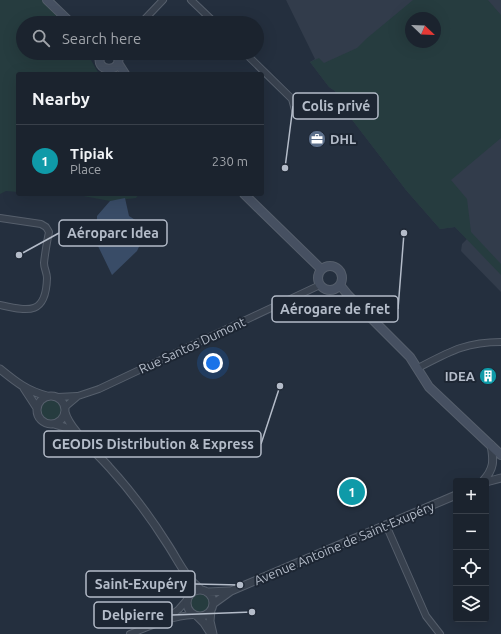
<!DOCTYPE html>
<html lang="en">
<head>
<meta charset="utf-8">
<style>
  :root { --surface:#1b232e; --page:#242b36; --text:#f1f3f6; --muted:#a0a4aa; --line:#39404a; --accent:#8ab4f8 }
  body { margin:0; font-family:Ubuntu,sans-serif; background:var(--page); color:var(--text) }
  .controls { position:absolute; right:12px; bottom:12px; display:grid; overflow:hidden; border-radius:4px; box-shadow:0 4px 16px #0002 }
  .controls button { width:36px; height:36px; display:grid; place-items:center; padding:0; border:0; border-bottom:1px solid var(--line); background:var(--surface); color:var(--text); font:20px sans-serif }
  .compass { position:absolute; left:405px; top:12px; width:36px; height:36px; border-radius:50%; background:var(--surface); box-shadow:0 4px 16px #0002; rotate:113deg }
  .you { position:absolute; left:213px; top:363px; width:14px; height:14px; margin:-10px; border:3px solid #fff; border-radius:50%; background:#1a73e8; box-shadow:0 0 0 6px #1a73e833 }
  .badge { display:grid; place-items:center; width:26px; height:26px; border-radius:50%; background:var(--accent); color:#fff; font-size:13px; font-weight:700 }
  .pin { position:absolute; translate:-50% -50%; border:2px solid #fff; box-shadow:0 1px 4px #0006 }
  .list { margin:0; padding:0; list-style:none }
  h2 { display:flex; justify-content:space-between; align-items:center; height:52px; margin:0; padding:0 16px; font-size:17px }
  h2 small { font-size:13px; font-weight:400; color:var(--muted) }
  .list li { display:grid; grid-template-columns:26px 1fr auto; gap:12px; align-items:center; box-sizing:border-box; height:72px; padding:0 16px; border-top:1px solid var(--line) }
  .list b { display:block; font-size:15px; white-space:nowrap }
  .list p { margin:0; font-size:13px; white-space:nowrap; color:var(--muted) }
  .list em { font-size:13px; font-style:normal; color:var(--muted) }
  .icon { flex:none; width:22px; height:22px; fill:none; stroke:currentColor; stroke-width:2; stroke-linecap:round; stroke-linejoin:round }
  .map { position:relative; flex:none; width:501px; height:634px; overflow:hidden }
  .search { position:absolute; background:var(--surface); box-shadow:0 4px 16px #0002; left:16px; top:16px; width:248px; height:44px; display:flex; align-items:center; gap:10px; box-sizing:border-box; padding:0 14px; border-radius:22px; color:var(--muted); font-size:15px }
  .panel { position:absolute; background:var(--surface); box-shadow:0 4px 16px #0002; left:16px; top:72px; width:248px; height:124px; border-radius:4px }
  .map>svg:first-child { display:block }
  .airport { fill:#323c4b; fill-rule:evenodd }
  .green { fill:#263c3f; fill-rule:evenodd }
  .water { fill:#394c67 }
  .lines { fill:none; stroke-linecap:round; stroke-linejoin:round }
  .minor-casing { stroke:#565f6c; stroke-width:8 }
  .tertiary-casing { stroke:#565f6c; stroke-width:9 }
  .secondary-casing { stroke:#565f6c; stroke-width:10 }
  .minor { stroke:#38414e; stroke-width:6 }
  .tertiary { stroke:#38414e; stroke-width:7 }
  .secondary { stroke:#465061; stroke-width:8 }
  .labels { text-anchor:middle; stroke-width:4; stroke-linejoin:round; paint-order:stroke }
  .poi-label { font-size:13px; font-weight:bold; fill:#b4bcc9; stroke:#1d2633; text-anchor:start }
  .street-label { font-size:13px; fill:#b4bcc9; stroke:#1d2633 }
  .leader { fill:none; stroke:#b4bcc9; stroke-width:1.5 }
  .callout-dot { fill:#b4bcc9; stroke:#1d2633; stroke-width:1.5 }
  .callout { fill:#1d2633; stroke:#b4bcc9; stroke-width:1.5 }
  .callout-label { font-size:14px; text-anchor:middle; font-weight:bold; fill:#b4bcc9 }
</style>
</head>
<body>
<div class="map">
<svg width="501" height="634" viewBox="0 0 501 634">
  <rect width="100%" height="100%" fill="#242f3e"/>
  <path class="airport" d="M286 0H501V292L461 251 462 244 467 239 455 227 440 229 406 190 353 121 335 91 329 87 310 62 315 59ZM411 18H435V42H411Z"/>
  <path class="green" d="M0 0H54L77 23H23V53H87L99 74H18V192L6 191 0 194Z
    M413 0H488L501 15V138L451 180 467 199 471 232 501 264V275L455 227 440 229 406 190 353 121 335 91 329 87 310 62 319 58 324 63 357 48 366 39ZM411 18H435V42H411Z
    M55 194H139L136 198 110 201 83 196Z
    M41 410a10 10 0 1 1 20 0a10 10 0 1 1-20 0Z
    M191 603a9 9 0 1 1 18 0a9 9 0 1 1-18 0Z"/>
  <path class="water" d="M125 198 129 216 148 228 137 251 112 275 97 244V216L110 201Z"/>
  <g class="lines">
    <defs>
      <path id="minor" d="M191 0 215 23
        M141 23 163 0
        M245 53 292 99 296 114
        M0 218 41 224 46 227 49 232C47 242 45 253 44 263 44 268 47 273 47 278 46 316 28 311 0 305
        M418 368C449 352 465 342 501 342
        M58 397 77 396
        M65 407 78 396 99 389 320 285
        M386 525 426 616 440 634
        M169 617 179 609 186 601
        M130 634C150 626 171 616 193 615"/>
      <path id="tertiary" d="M0 369C16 382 27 391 47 396
        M24 388 37 408
        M37 410a14 14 0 1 1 28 0a14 14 0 1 1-28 0Z
        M65 412C69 429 97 453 109 467 130 490 151 518 168 545 179 562 184 575 200 589
        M54 424 64 427 77 434
        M483 481C494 469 494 461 491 445
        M486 482 501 478
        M184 574 189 595
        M187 603a13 13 0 1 1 26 0a13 13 0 1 1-26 0Z
        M208 592 229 591
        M213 604 231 591 456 495
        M211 610 210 621 213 634
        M197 616 204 623 211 634"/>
      <path id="secondary" d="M47 0 71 23
        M102 53C90 74 128 74 116 53
        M118 63 125 74
        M244 194 321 269
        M318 278a12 12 0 1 1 24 0a12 12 0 1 1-24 0Z
        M340 285 348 295 410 357 429 387 501 455"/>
    </defs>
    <use href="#minor" class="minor-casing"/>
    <use href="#tertiary" class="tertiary-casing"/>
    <use href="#secondary" class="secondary-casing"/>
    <use href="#minor" class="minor"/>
    <use href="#tertiary" class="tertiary"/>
    <use href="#secondary" class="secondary"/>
  </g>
  <defs>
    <symbol id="office-disc" viewBox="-11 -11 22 22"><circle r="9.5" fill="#5c6f8a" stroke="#1d2633"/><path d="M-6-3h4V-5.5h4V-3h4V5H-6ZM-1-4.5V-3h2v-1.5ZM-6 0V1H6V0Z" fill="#fff"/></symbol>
    <symbol id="building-disc" viewBox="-11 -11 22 22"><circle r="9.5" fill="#0f9aa8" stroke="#1d2633"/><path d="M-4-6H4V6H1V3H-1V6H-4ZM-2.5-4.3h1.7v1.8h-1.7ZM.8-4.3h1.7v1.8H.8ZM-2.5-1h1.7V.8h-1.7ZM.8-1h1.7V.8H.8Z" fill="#fff"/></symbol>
  </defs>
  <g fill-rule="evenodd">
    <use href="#office-disc" x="307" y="129" width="20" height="20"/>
    <use href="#building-disc" x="478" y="366" width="20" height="20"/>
  </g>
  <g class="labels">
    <g class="poi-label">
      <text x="330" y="144">DHL</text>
      <text x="475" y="381" text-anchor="end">IDEA</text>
    </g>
    <g class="street-label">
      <text transform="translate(192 345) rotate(-25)" y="5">Rue Santos Dumont</text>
      <text transform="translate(344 543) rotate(-23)" y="5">Avenue Antoine de Saint-Exupéry</text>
    </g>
  </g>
  <path class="leader" d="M285 168L293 106M19 255L59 233M404 233L398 309M280 386L261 444M240 585L195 584M252 612L172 615"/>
  <g class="callout-dot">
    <circle cx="285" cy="168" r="4"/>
    <circle cx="19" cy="255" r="4"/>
    <circle cx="404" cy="233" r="4"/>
    <circle cx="280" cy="386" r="4"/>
    <circle cx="240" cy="585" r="4"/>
    <circle cx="252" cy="612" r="4"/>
  </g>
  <g class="callout">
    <rect x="293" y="93" width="85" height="26" rx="4"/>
    <rect x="59" y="220" width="108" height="26" rx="4"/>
    <rect x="272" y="296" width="126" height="26" rx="4"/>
    <rect x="44" y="431" width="217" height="26" rx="4"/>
    <rect x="86" y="571" width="109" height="26" rx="4"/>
    <rect x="94" y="602" width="78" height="26" rx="4"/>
  </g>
  <g class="callout-label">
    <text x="336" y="111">Colis privé</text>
    <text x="113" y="238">Aéroparc Idea</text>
    <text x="335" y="314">Aérogare de fret</text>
    <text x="153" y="449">GEODIS Distribution &amp; Express</text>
    <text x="141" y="589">Saint-Exupéry</text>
    <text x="133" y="620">Delpierre</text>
  </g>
</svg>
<div class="controls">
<button>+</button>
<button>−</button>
<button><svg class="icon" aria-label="locate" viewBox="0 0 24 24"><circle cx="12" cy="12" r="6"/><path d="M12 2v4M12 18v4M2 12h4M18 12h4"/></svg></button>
<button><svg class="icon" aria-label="layers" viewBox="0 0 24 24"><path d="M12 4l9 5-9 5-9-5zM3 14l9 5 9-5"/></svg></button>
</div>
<svg class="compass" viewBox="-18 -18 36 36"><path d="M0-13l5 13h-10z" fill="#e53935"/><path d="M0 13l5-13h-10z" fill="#a0a4aa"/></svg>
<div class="you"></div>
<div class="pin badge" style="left:352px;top:492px;background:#0f9aa8">1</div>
<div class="search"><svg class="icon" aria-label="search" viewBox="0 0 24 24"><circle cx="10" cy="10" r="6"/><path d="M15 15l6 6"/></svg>Search here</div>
<section class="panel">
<h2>Nearby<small></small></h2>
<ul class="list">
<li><span class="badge" style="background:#0f9aa8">1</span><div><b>Tipiak</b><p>Place</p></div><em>230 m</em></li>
</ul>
</section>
</div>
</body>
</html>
